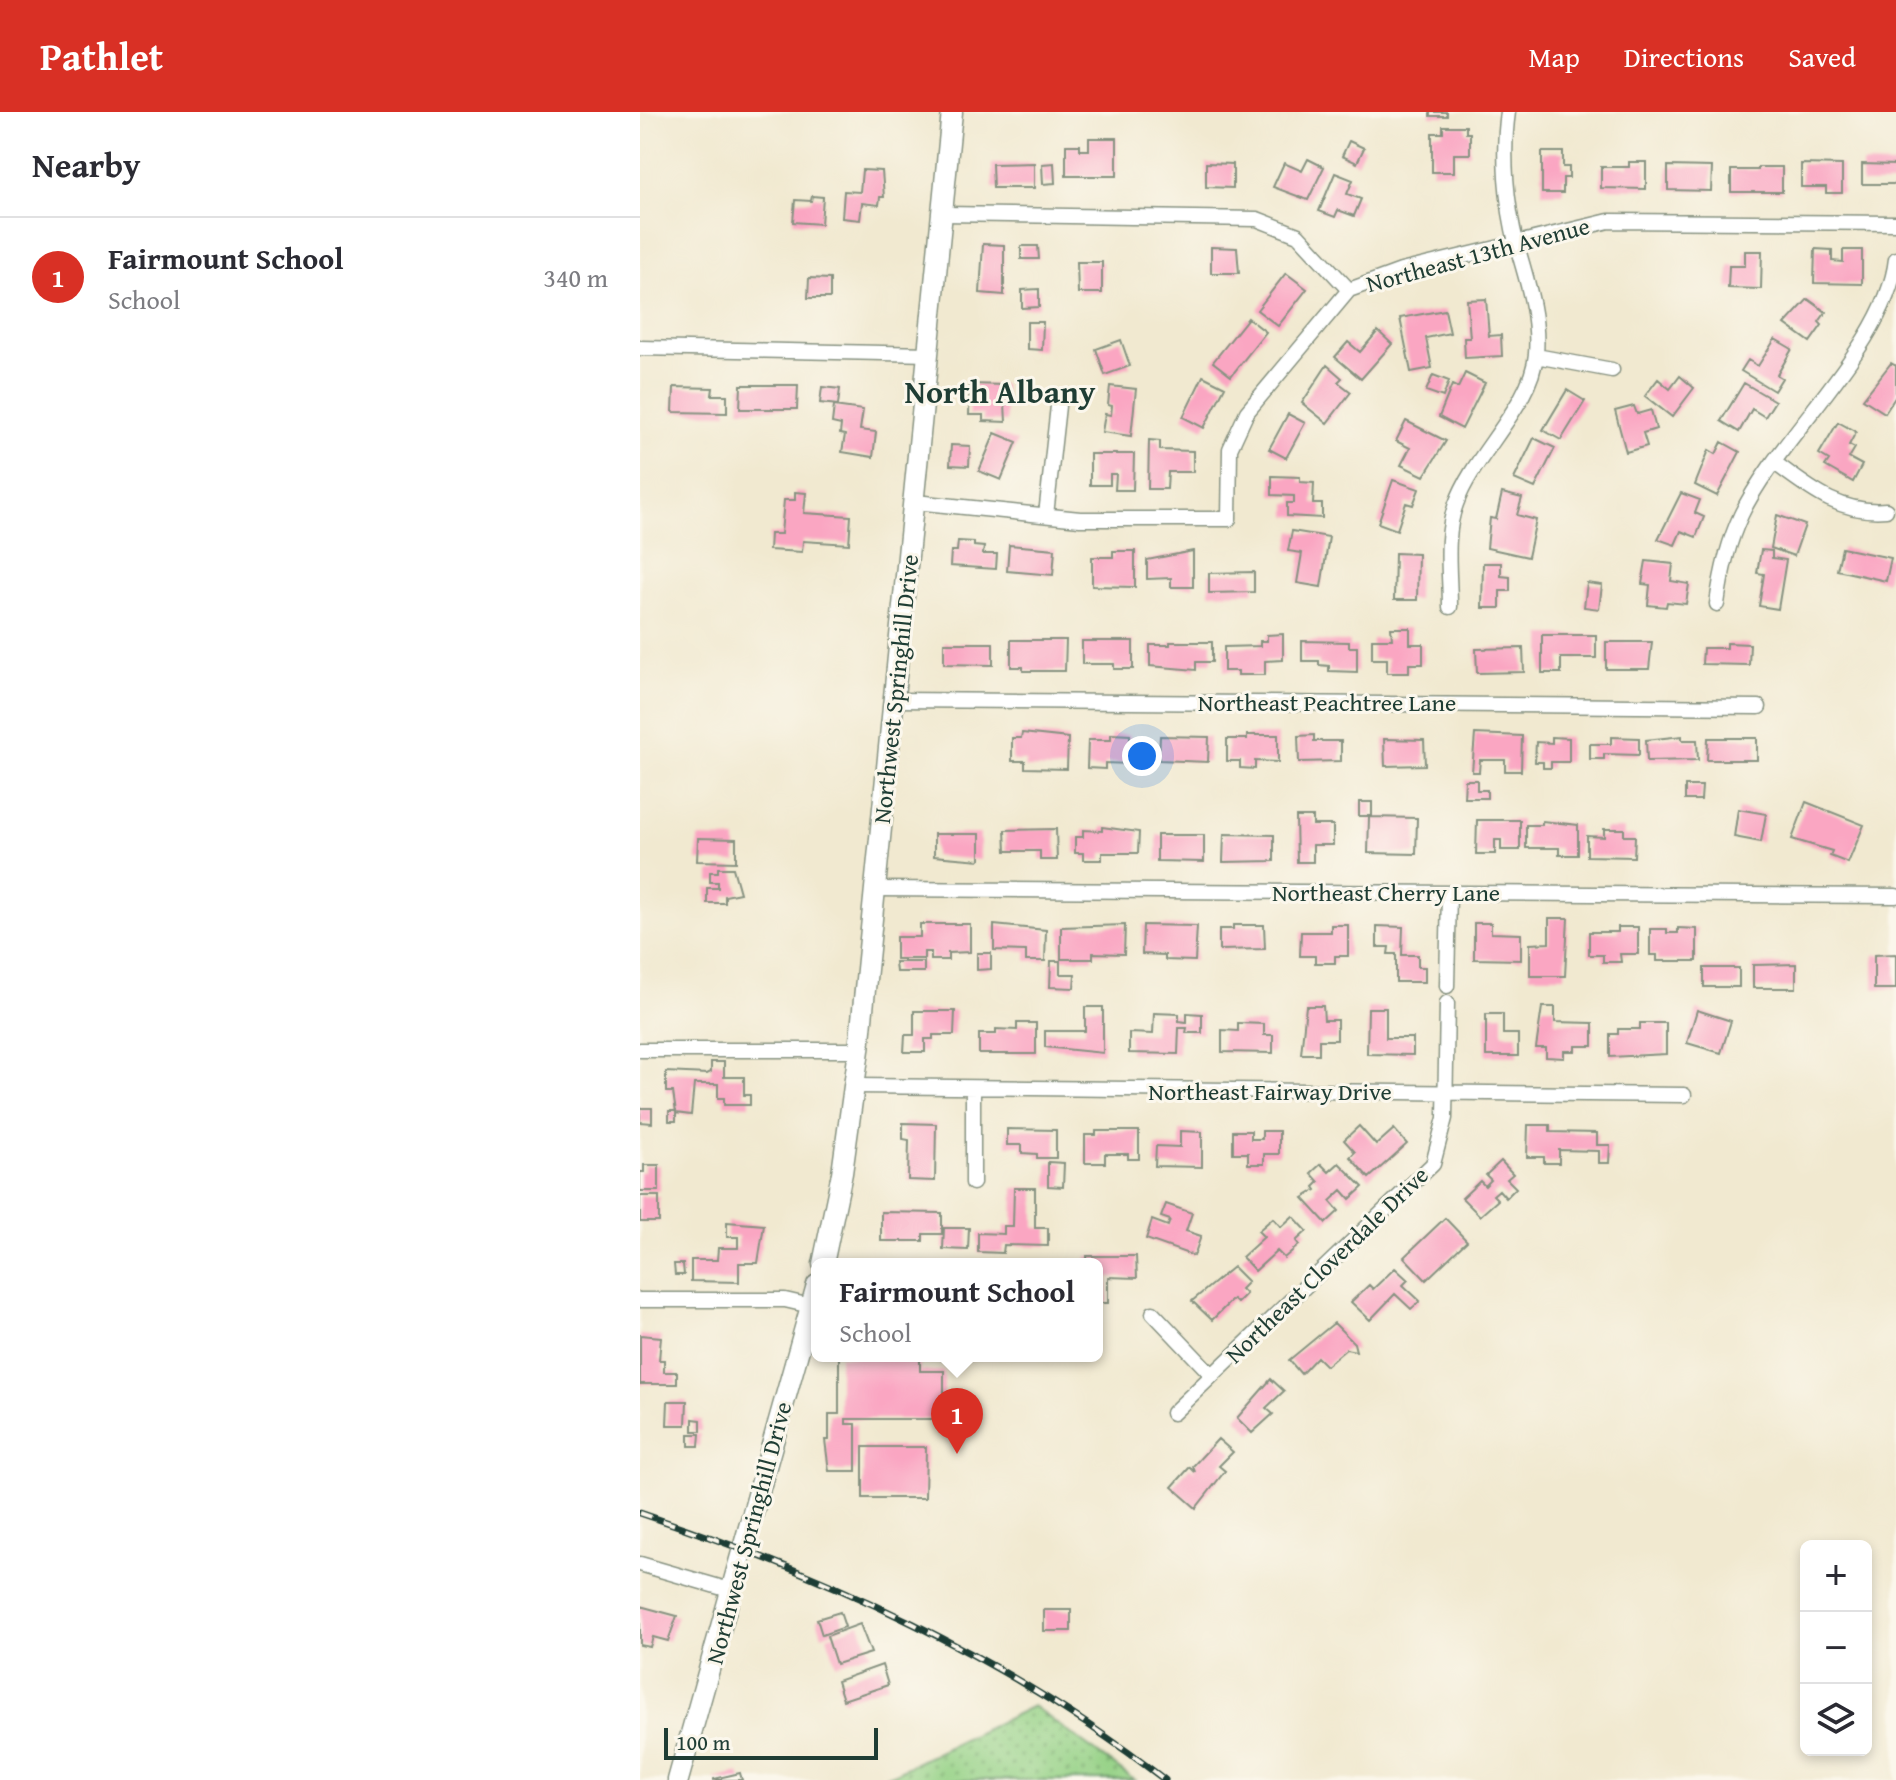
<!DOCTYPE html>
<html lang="en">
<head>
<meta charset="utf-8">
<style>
  :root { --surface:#fff; --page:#f2f2f3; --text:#2b2b33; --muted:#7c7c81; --line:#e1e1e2; --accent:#d93025 }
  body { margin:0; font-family:"Gentium Book Plus",serif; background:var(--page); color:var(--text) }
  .controls { position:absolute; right:24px; bottom:24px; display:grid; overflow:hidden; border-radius:12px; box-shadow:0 4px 12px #0003 }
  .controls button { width:72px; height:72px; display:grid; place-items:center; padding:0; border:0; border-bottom:2px solid var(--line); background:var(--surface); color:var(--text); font:40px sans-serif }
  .scale { position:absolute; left:24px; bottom:20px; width:214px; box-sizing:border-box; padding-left:8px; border:4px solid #1f3d34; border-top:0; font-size:22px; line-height:28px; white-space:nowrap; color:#1f3d34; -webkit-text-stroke:6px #fbf7ec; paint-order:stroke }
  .you { position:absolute; left:502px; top:644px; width:28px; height:28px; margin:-20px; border:6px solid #fff; border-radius:50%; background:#1a73e8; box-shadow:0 0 0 12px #1a73e833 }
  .badge { display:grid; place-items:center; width:52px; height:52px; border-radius:50%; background:var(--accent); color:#fff; font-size:26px; font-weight:700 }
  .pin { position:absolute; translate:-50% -66px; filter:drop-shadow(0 2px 4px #0008) }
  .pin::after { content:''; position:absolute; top:42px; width:28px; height:24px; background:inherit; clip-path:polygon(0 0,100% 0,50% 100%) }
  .popup { position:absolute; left:171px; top:1146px; width:292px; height:104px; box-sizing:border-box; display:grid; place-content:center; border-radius:12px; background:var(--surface); filter:drop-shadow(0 2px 6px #0005); font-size:26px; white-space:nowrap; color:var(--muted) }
  .popup b { font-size:30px; color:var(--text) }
  .popup::after { content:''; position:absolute; left:50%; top:100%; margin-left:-16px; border:16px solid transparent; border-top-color:var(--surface) }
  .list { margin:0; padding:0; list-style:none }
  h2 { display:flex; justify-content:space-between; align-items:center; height:104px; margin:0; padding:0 32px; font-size:34px }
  h2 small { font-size:26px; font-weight:400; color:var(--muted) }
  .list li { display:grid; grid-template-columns:52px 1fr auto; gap:24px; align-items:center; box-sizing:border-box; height:120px; padding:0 32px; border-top:2px solid var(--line) }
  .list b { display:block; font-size:30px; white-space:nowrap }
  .list p { margin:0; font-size:26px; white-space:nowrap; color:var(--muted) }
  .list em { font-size:26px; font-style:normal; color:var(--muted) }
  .icon { flex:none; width:44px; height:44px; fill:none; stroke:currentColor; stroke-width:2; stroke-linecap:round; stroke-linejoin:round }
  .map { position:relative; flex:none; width:1256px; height:1668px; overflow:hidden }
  header { display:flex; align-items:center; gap:48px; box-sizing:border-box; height:112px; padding:0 40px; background:var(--accent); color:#fff }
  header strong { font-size:38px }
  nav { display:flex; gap:44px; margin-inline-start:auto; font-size:28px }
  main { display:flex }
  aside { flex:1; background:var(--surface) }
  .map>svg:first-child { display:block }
  .grass { fill:url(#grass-dots); stroke:#5a885e; stroke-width:2 }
  .building { fill:#faa6c2 }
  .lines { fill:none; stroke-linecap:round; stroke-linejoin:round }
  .street-casing { stroke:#889382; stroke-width:17 }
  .primary-casing { stroke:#889382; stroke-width:23 }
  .street { stroke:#fff; stroke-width:14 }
  .primary { stroke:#fff; stroke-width:20 }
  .rail-casing { stroke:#1f3d34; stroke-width:7 }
  .rail { stroke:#fbf7ec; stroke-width:4; stroke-dasharray:12; stroke-linecap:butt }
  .labels { text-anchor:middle; stroke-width:6; stroke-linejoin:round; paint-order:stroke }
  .street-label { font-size:24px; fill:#1f3d34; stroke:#fbf7ec }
  .district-label { font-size:32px; font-weight:bold; fill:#1f3d34; stroke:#fbf7ec }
</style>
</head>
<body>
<header>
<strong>Pathlet</strong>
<nav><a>Map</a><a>Directions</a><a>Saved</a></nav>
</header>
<main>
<aside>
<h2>Nearby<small></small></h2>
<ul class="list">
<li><span class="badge">1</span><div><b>Fairmount School</b><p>School</p></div><em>340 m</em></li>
</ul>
</aside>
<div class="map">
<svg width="1256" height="1668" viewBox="0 0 1256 1668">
  <defs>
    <pattern id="grass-dots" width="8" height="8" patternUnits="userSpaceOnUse" patternTransform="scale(2)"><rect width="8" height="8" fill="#96d287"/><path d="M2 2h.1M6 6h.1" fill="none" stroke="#7aac6f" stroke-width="1.8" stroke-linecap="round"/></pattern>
  </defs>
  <rect width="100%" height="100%" fill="#fbf7ec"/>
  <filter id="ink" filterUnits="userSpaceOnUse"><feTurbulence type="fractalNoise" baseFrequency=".0125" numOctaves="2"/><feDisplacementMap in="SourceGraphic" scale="16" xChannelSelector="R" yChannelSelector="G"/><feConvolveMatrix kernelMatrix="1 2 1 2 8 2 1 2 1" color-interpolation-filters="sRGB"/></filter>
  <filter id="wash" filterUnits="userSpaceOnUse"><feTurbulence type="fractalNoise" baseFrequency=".006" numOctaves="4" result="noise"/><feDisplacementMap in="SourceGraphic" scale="32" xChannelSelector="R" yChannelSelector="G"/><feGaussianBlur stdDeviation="1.8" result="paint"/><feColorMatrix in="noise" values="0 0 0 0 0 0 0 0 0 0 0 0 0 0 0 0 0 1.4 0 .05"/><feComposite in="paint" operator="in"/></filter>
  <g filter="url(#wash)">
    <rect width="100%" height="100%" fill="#f1e9d0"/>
    <path class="grass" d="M393 1594 494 1668H237L255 1661Z"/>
    <g id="blocks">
      <path class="building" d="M790 0H807V4H790Z
        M803 14H826V21H830V42H814V60H792V21H803Z
        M449 26H477V64H426V33H440V38H449Z
        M709 29 724 36 717 51 702 44Z
        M902 40H923V55H929V66H923V81H902Z
        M668 47 684 55 668 88 633 75 644 51 662 59Z
        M989 50H1006V77L961 76V55H989Z
        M394 51V76H353L352 52Z
        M414 51 415 71 403 72 402 52Z
        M566 51 593 52V76L566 75Z
        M1161 52 1202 53V81H1186V75H1161Z
        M1222 52 1256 53V72H1222Z
        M1028 54 1072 55 1071 79 1028 78Z
        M1118 55H1142V80H1091V58H1118Z
        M222 58 242 59 244 85H240L239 93 222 91 220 108 202 106 204 79 220 80Z
        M695 61 713 68 707 82 721 87 714 104 698 98 695 105 679 99Z
        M172 84 183 85 181 112 153 110 155 88 171 89Z
        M343 132 364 133V183L340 181Z
        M381 134H398L399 147H381Z
        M571 135 597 136 599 161H571Z
        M1175 137 1192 138V149L1203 150V138H1222V172L1174 171Z
        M1105 139H1122L1121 177 1088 176 1089 154H1105Z
        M437 150H462V181H438Z
        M646 161 667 177 638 214 617 198Z
        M169 166 190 167V186H168Z
        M399 177V195L382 196V178Z
        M846 187 849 224 861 223 862 244 825 246 824 226H830L827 188Z
        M1168 187 1186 200 1179 210 1182 213 1170 230 1145 212Z
        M805 198 810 221 786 226 792 256 771 260 760 206Z
        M608 206 626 220 591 264 573 250Z
        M387 210H403L402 238 387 237Z
        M738 219 752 232 721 267 695 245 708 230 720 240Z
        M1135 227 1152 237 1137 263 1142 266 1134 279 1101 259 1108 248 1118 254Z
        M481 228 490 254 465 263 456 237Z
        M1251 251 1256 254V284L1245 301 1223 287Z
        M687 253 702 266 698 270 711 280 687 311 662 291Z
        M825 261 845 271 822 317 799 305 812 273 818 276Z
        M793 263 809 269 803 285 786 279Z
        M563 264 585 275 564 316 543 305Z
        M1040 264 1054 276 1032 305 1005 284 1018 267 1030 277Z
        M1104 271 1135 289 1125 305 1112 297 1099 320 1081 309Z
        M330 272 364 273 366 310 343 309V303H329Z
        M101 273H158L157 297H100Z
        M470 274 496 277 491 324 462 320 465 302 471 303 472 294 468 293Z
        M34 275 73 276 72 283H87V301L33 300Z
        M182 275 200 277 198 293 180 291Z
        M927 278 945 289 921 328 903 318Z
        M194 294 223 298 220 318 236 320 233 345 202 340 205 323 200 322 201 313 192 311Z
        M994 294 997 302 1011 298 1016 317 1003 321 1007 334 986 340 975 299Z
        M648 302 665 311 646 346 629 337Z
        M766 309 806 329 784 364 761 353 770 336 756 329Z
        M1198 310 1216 320 1209 333 1215 336 1209 346 1222 353 1213 370 1185 354 1189 348 1179 342Z
        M355 321 377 330 361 368 339 359Z
        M894 326 915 336 895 376 874 367Z
        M509 328 520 329V338L553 339V360H528L527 377H508Z
        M1082 330 1100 340 1077 384 1055 373 1069 338 1076 342Z
        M311 333 330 334 329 354 310 353Z
        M450 342H494L493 378H475L476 362H470V373H450Z
        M632 364 660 365V370L674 371 673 392H682V406L647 404V391H654V384L632 383Z
        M753 368 779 377 773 393 766 391 757 418 738 411Z
        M155 380 166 381 164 401 211 404 209 432 163 429 162 440 129 438 130 422H141L144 388H155Z
        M862 381 882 386 877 403 896 408 888 445 847 436 850 406 856 407Z
        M1041 381 1060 388 1055 401 1064 405 1056 425 1041 419 1035 433 1018 427Z
        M1137 403 1165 413 1154 444 1131 436Z
        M652 419 689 425 681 475 657 471 662 441 648 439Z
        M318 429 334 430V434L344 435 343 442H357L356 457 310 454 311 439H317Z
        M369 433 415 437 413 463 367 459Z
        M1202 436 1251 446 1246 469 1197 458Z
        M1121 438 1132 439V446L1146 448 1138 497 1119 494 1124 462 1117 461Z
        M473 439H495V475L452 474V445H473Z
        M553 439V475H531V466L507 467V448Z
        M755 441 778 442 777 488H754Z
        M1006 449 1033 452 1031 469 1049 472 1046 492 1027 490 1026 495 1008 493 1010 473 1002 472Z
        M843 451H861V464L870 465V479H860V496H842Z
        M614 460V480L569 481V461Z
        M947 471 962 473 959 497 944 495Z
        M751 516H770V532H783V552H769V561H747V547H732V527H752Z
        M643 522V548L625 549V563H598V559H584V535L620 534V529H627V523Z
        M902 523H956V546H921V561H902Z
        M371 528H426L425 559H383V555H371Z
        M442 529H493V557H474V552H442Z
        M662 529 709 530V535H717V560L689 559V554L679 553V549H662Z
        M530 530H572V550H556V558L510 554V533H530Z
        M966 530H1012L1009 557H966Z
        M304 531H353V553L304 552Z
        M1087 531 1110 532 1109 553 1062 552 1063 536H1087Z
        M883 536 884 560 837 561 836 537Z
        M382 621 428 626 427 657 385 656V649H372V626H381Z
        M471 622 490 623V652L465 651V657L447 656 448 628H471Z
        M835 622 882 624 881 659H865V648H840L839 660H832Z
        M607 623H638V650L615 649V657L600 656V649H587V627H607Z
        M674 623V629H701V649L659 650 658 624Z
        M520 624 569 625 568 650 519 648Z
        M1042 624V628H1057L1058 648 1007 649 1006 628Z
        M912 625 929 626V650H911V656H903V650H895L896 630 912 631Z
        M971 625 999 626V643L964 642V647H950V632H971Z
        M1068 626H1117V648H1067Z
        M744 627 784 628 785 653 745 654Z
        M825 668H837V678H847V686H824Z
        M1045 674H1062L1061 688H1045Z
        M719 690H732V704H719Z
        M1166 690 1224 713 1208 751 1190 744 1192 739 1152 727Z
        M1098 697 1126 702 1121 730 1094 725Z
        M656 705H673V713H693V733H673V750H657Z
        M729 705 777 706 776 742 728 741Z
        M837 708H880V738H861V728H855V742H836Z
        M902 709 938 713V743H919V736H886V713H902Z
        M462 715 499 720 498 741H462V748H443V741H435V725H443V718L462 719Z
        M416 717 417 748H400V739H366L365 718Z
        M964 717H984V724H995L994 745 947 744V724L964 725Z
        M294 722H340V748L294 744Z
        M584 722 634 723V749L583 750Z
        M517 723H564V750L517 749Z
        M58 726 96 727V750L57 749Z
        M78 756H93L100 781 85 784V791H67V776H78V770H70V760H78Z
        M909 806H928L925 864H890V832L909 831Z
        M834 811H851V821L881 822V848L834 847Z
        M280 812H330V840L308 841V848H291V840H284V847H256V825H280Z
        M354 813 406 818 405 849H386V839L354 838Z
        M485 813 484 842 453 841V847H421V815Z
        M503 813 557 814 555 849 525 848V843L502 842Z
        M593 813H624L625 837 579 838V817H593Z
        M691 813H708V844H695V851H675V844H660L661 820H691Z
        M737 814 763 815 762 843H778V855H785V870H756V842H748L749 835H737Z
        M978 815H998V842H980L981 850H963V843H949V820H978Z
        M1038 816 1057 817V849H1017V843H1010V817H1027V821H1038Z
        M337 841H351V857L337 858Z
        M1256 842V877H1234V843Z
        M411 849H420V862H435L434 876 410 875Z
        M255 850H284V860H256Z
        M1156 852V876H1113V853Z
        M1064 856H1099V875H1064Z
        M666 894H683L684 908H697V928H679V942H661Z
        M445 895H463V941L405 935V919H445Z
        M902 895H915V910L953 911V934H935V939H924V946L906 945V936H896Z
        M728 896H746V926H773V943L727 942Z
        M1057 898 1091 909 1081 941 1047 931Z
        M274 899H315L314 923H293V927H285V940H264L265 923H274Z
        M514 901 539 902V909L547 910V901L562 902V921H546L547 916H539L538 942 489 941V921L513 922Z
        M846 902H863V922H878V944H846Z
        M377 911H396V942H339V922H356V917L377 918Z
        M598 911 624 912V923H633V941L582 940V918L598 919Z
        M1000 911H1026V942L970 945V922H978V917H1000Z
        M71 950H84V965H104V983H110V993H84V986H78V972H54L51 1003 36 1001 33 980H26V960L67 962 71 960Z
        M0 996H12V1011L0 1010Z
        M29 999H36V1009H29Z
        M263 1011 296 1012 295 1069 268 1068 269 1028 263 1027Z
        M888 1013H910V1020L957 1021V1033H970L969 1051H959V1039L919 1038V1051H904V1045H887Z
        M719 1014 736 1033 754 1017 767 1032 729 1066 710 1045 715 1040 704 1028Z
        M367 1017 416 1018V1046H397V1042L382 1041V1033H367Z
        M456 1019H499V1047H488V1042H465V1051H445V1023H456Z
        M540 1019 562 1020V1055L515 1054 516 1034 540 1035Z
        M593 1019H611V1027H622V1019H639V1042H624V1052H608V1041H593Z
        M861 1049 873 1062 867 1067 876 1076 866 1086 859 1078 853 1083 858 1088 840 1104 822 1086 840 1069 845 1074 851 1068 846 1063Z
        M408 1050 424 1051 423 1075 408 1074Z
        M699 1051 723 1075 710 1087 702 1078 690 1089 699 1099 686 1111 663 1086 676 1078 674 1075 679 1070 671 1061 681 1052 689 1060Z
        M4 1053H19V1079H0V1060H4Z
        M374 1076H395V1116H408V1134L364 1133 363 1141 338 1140V1121L364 1122V1114H373Z
        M0 1084H19V1110H0Z
        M526 1092 552 1101 546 1119 561 1124 554 1144 506 1127 512 1108 528 1114 530 1108 521 1105Z
        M241 1100 302 1101V1122H283V1129H241Z
        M653 1104 667 1119 656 1129 659 1133 644 1146 637 1139 615 1159 602 1145 624 1125 618 1119 633 1106 641 1115Z
        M805 1106 827 1129 786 1168 764 1145Z
        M87 1110 124 1113 118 1151H99V1170L51 1169V1148H77L78 1136H98V1125H87Z
        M304 1116H329L328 1138 303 1137Z
        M447 1144H496L497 1166 468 1165V1191H457V1152H447Z
        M34 1152H43L44 1163H35Z
        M593 1155 608 1170 601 1177 606 1182 597 1191 593 1187 572 1208 552 1189Z
        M755 1156 768 1168 763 1173 780 1189 771 1197 755 1182 730 1208 711 1190 729 1173 733 1177Z
        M694 1211 714 1231 716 1239 706 1237 686 1254 677 1245 661 1262 649 1248Z
        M0 1223 21 1225 19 1248H24V1260H37V1272H0Z
        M199 1244 280 1245V1259H304V1307H206V1312H216V1359H189L185 1328H189V1302H199Z
        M631 1267 644 1279 626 1296 633 1302 612 1321 597 1306Z
        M28 1289H47L46 1313H27Z
        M53 1307 61 1308V1319H53Z
        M49 1322H60L59 1334H49Z
        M578 1327 593 1340 579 1354 585 1359 556 1396 532 1375 550 1355 555 1360 553 1354Z
        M223 1335H286L285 1386H223Z
        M0 1494 37 1504 28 1529 13 1525 10 1535 0 1533Z
        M404 1498H431V1519H404Z
        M200 1500 205 1515 182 1523 177 1507Z
        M220 1512 231 1541 196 1552 187 1524Z
        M242 1553 248 1573 203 1588 197 1569Z
        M100 1661 102 1668H74V1667Z"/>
    </g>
  </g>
  <g filter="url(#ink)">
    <use href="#blocks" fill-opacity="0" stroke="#889382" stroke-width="2"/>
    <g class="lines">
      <defs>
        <path id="street" d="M304 102 617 107 658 123 709 178 761 159 969 109 1256 111
          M0 236 290 242
          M896 244 972 258
          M1135 351C1170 377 1200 402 1246 398
          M275 390 440 407H589L590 337 607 300 709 178
          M406 403 418 294
          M1077 492C1081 462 1088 431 1101 403 1138 324 1247 233 1256 147
          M810 495C810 462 804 423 816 392 833 343 892 293 896 242 899 204 887 169 877 134 866 92 862 42 868 0
          M255 588 1119 595
          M236 777 1256 784
          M807 874 809 781
          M0 938H219
          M215 974 1044 983
          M333 1071V977
          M0 1188H145L171 1194
          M513 1201 572 1263
          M533 1301 793 1052 805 1006 807 891
          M0 1452 93 1479"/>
        <path id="primary" d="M183 1152 202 1061 219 938 312 0
          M38 1668 177 1173"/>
      </defs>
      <use href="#street" class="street-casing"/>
      <use href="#primary" class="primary-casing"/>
      <use href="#street" class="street"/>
      <use href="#primary" class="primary"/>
      <defs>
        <path id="rail" d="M0 1401C187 1463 368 1546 525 1668"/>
      </defs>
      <use href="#rail" class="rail-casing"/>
      <use href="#rail" class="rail"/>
    </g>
  </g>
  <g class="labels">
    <g class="street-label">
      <text transform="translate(838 143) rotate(-15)" y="8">Northeast 13th Avenue</text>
      <text transform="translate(256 577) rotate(-84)" y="8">Northwest Springhill Drive</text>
      <text x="687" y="599">Northeast Peachtree Lane</text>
      <text x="746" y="789">Northeast Cherry Lane</text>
      <text x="630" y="988">Northeast Fairway Drive</text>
      <text transform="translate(687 1153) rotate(-44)" y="8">Northeast Cloverdale Drive</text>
      <text transform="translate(109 1421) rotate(-75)" y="8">Northwest Springhill Drive</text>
    </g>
    <g class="district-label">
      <text x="360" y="291">North Albany</text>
    </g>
  </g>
</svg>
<div class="controls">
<button>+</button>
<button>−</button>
<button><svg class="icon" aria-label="layers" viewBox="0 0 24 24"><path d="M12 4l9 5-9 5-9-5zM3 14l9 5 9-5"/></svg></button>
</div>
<div class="scale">100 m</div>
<div class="you"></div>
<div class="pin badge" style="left:317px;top:1342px">1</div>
<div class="popup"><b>Fairmount School</b>School</div>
</div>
</main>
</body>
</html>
